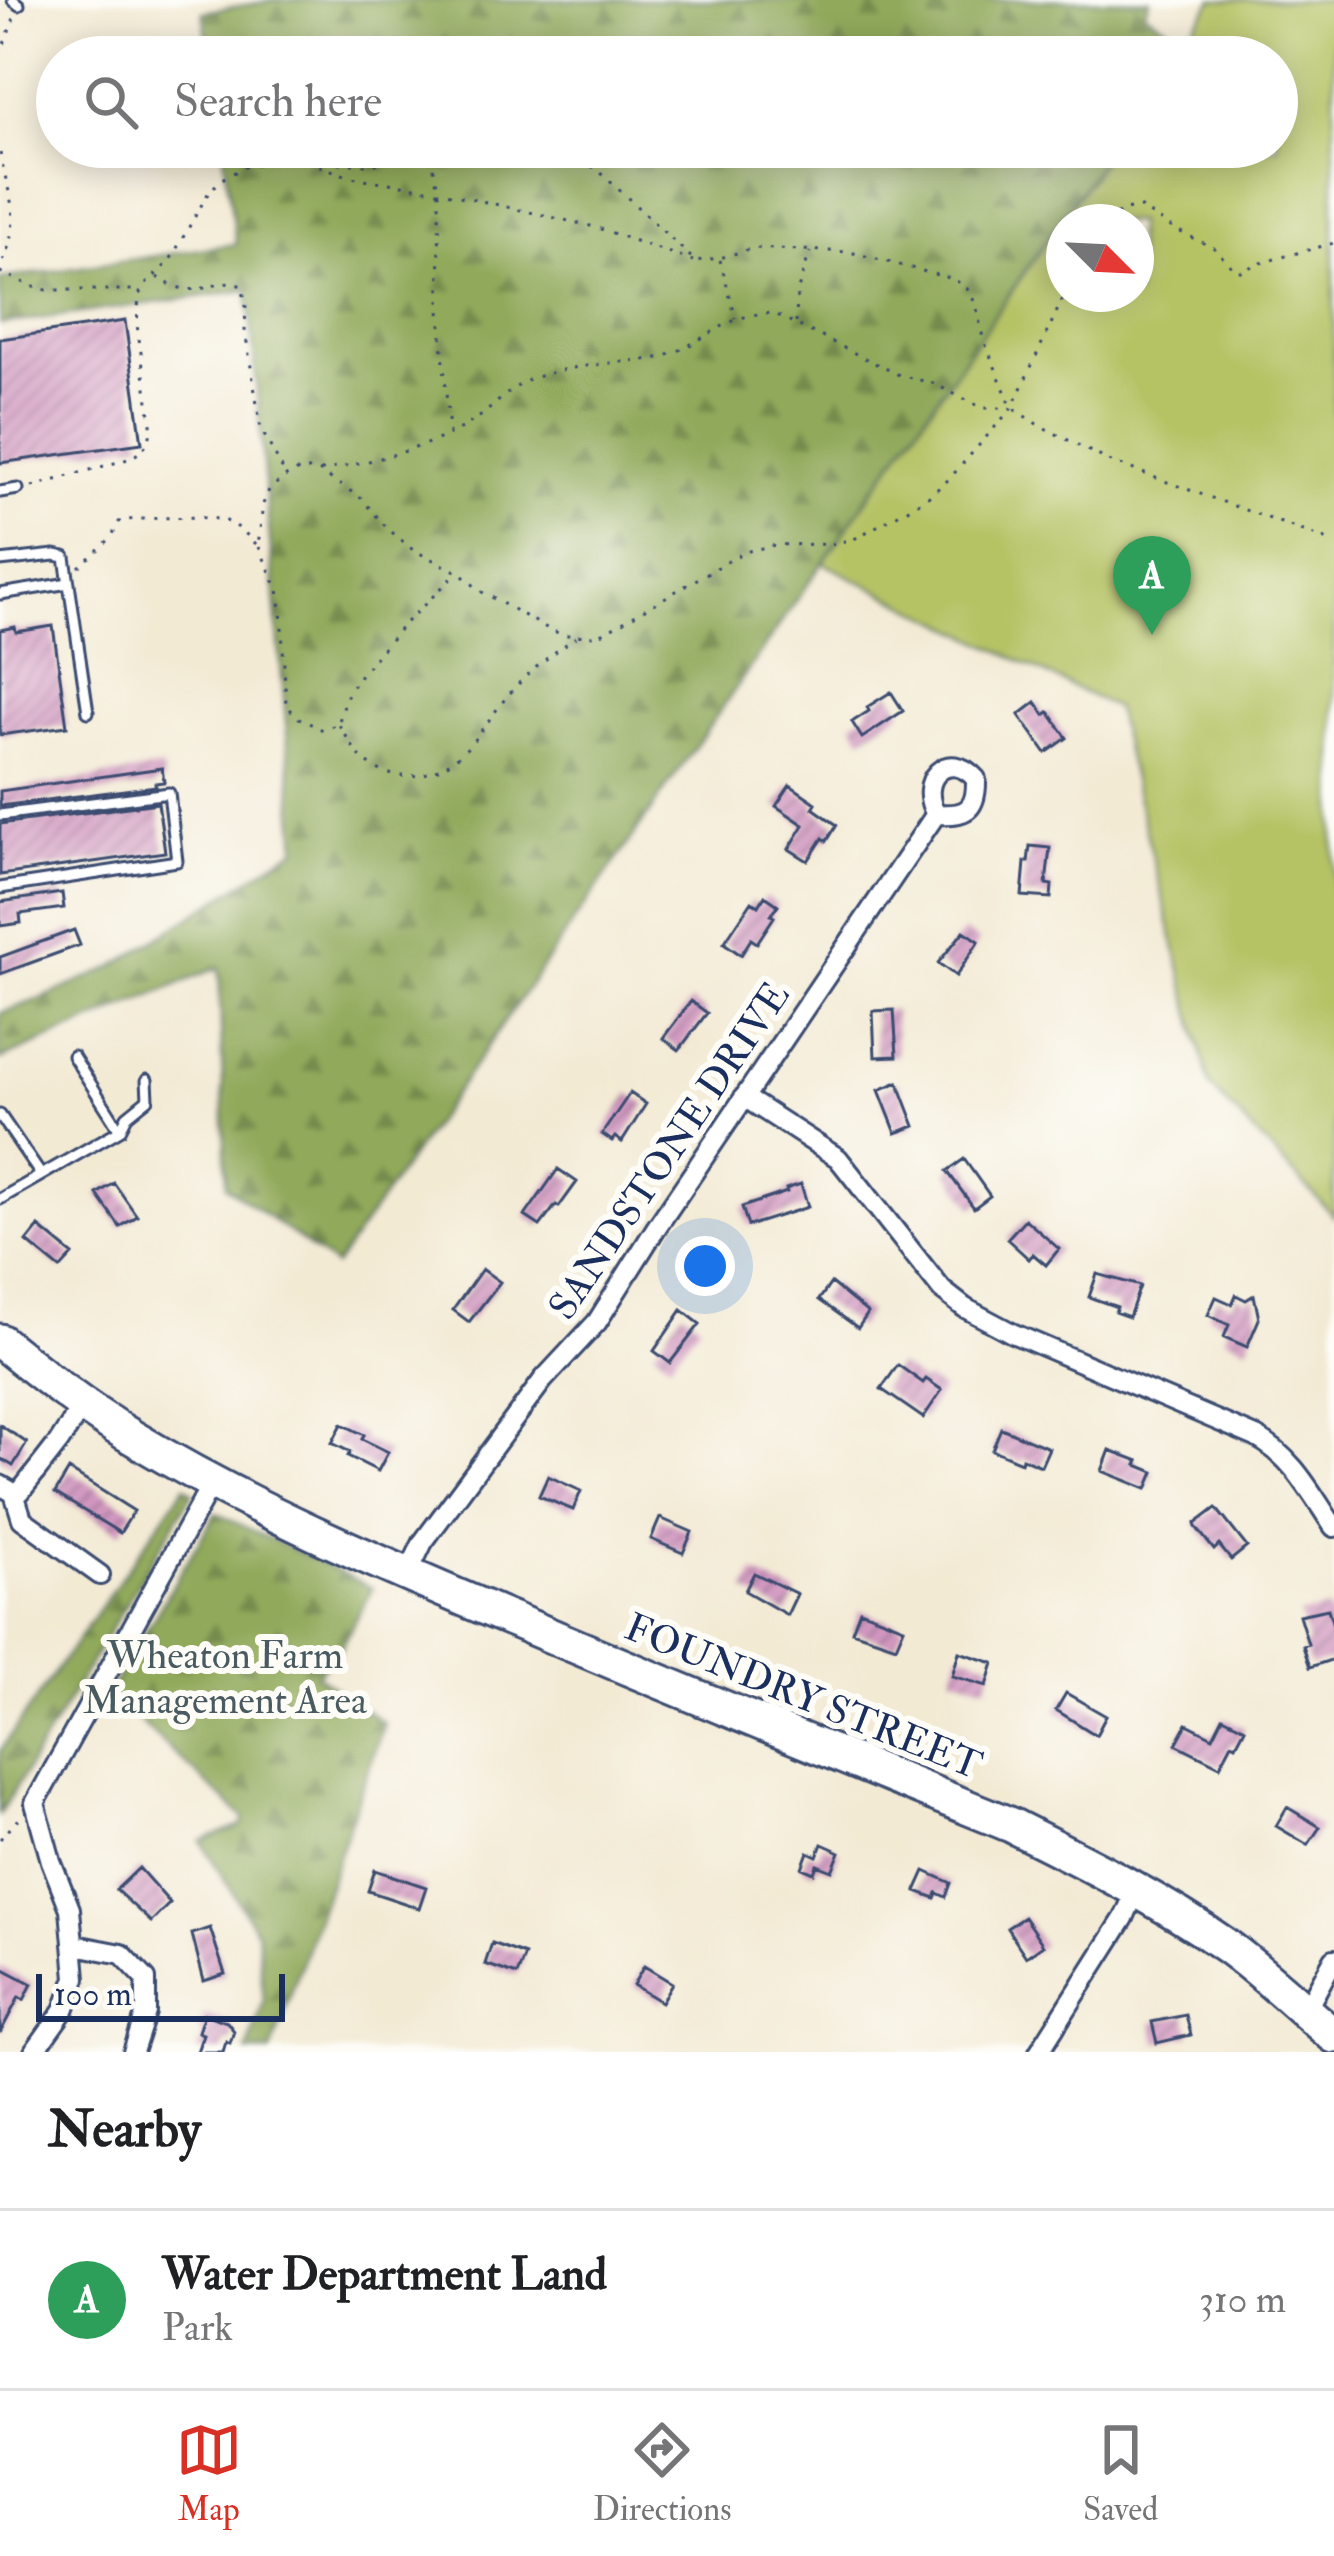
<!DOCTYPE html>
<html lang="en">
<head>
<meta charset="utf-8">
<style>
  :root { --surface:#fff; --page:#f6f6f6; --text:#202124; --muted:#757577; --line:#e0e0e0; --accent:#d93025 }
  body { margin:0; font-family:"IM FELL Double Pica",serif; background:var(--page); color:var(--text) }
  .compass { position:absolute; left:1046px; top:204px; width:108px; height:108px; border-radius:50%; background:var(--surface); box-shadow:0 6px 30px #0003; rotate:114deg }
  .scale { position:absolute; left:36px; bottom:30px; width:249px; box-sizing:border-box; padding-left:12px; border:6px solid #1b2f5e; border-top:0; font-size:33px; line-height:42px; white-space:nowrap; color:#1b2f5e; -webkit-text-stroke:9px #fdfcf7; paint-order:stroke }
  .you { position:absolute; left:705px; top:1266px; width:42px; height:42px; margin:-30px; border:9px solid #fff; border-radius:50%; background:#1a73e8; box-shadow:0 0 0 18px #1a73e833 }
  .badge { display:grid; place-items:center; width:78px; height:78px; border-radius:50%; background:var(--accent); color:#fff; font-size:39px; font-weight:700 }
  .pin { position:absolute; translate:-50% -99px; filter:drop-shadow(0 3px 6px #0008) }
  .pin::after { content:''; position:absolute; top:63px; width:42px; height:36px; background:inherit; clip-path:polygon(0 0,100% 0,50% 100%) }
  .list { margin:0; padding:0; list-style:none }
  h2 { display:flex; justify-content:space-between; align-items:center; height:156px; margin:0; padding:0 48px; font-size:51px }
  h2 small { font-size:39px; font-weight:400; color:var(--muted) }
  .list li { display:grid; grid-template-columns:78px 1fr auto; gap:36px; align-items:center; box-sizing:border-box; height:180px; padding:0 48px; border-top:3px solid var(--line) }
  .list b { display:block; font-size:45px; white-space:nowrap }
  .list p { margin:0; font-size:39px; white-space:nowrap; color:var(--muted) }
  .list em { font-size:39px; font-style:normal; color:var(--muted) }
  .icon { flex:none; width:66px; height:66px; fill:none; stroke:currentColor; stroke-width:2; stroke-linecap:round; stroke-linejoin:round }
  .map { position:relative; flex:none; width:1334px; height:2052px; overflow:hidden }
  .search { position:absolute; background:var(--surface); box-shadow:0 6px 30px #0003; left:36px; right:36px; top:36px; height:132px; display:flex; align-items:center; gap:30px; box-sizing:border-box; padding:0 42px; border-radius:66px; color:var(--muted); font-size:45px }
  .sheet { height:336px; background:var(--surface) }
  nav { display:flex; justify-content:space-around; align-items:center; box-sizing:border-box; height:168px; border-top:3px solid var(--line); background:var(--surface); font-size:33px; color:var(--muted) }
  nav a { display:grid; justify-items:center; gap:6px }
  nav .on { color:var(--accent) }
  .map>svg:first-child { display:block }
  .green { fill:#b5c365; stroke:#687962; stroke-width:3; fill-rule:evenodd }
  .forest { fill:url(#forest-firs); stroke:#566c5c; stroke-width:3 }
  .building { fill:url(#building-hatch) }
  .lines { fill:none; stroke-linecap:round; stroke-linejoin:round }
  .lane-casing { stroke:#3b4b70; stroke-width:15 }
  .street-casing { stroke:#3b4b70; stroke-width:24 }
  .highway-casing { stroke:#3b4b70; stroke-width:39 }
  .path { stroke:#3b4b70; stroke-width:3; stroke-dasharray:3 9; stroke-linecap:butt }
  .lane { stroke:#fff; stroke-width:9 }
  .street { stroke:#fff; stroke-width:18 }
  .highway { stroke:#fff; stroke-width:33 }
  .labels { text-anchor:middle; stroke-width:12; stroke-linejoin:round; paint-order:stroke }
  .street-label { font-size:39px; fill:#1b2f5e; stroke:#fdfcf7 }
  .park-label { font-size:39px; fill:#495b60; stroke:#fdfcf7 }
</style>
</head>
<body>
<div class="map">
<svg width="1334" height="2052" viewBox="0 0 1334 2052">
  <defs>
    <pattern id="forest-firs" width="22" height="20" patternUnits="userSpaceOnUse" patternTransform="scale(3)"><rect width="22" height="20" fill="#90a95a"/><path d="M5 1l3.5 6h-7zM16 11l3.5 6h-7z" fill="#758a4e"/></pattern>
    <pattern id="building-hatch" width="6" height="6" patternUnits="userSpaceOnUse" patternTransform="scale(3)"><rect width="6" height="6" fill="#d197c0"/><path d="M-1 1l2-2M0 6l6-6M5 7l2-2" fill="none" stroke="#a97c9f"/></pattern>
  </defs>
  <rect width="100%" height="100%" fill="#fdfcf7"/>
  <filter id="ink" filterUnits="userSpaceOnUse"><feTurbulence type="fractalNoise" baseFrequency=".00833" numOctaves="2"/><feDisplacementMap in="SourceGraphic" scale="24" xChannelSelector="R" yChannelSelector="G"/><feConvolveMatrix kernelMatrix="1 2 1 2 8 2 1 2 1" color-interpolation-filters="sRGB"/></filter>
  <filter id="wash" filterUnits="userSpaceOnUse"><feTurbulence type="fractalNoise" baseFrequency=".004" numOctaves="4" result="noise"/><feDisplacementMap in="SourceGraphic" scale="48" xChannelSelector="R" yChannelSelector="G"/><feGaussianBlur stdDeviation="2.7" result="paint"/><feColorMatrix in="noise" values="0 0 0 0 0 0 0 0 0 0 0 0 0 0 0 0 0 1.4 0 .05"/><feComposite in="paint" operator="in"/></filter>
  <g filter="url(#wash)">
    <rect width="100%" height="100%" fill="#f3ead4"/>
    <path class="green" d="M1213 0H1334V1216L1210 1086 1115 708 823 563 1112 147H1277V57H1174ZM1064 222H1136V294H1064Z"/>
    <path class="forest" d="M276 0H1150L1144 12 1186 39 1174 57H210L203 12Z
      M223 147H1111L335 1266 226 1186 219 967 0 1060V1013L38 1000 113 967 297 848 248 290 0 324V279L236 244Z
      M185 1486 193 1492 0 1814V1751Z
      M216 1513 372 1588 340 1650 316 1675 384 1723 271 2052H247L264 2001 257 1932 201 1841 242 1826 244 1818 124 1707 107 1696Z"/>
    <g id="blocks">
      <path class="building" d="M125 321 142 443 0 463V339Z
        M53 626 67 726 0 735V630L15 627 16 632Z
        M891 692 903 711 862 738 852 722 869 711 867 707Z
        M1036 702 1045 715 1049 712 1067 738 1046 753 1019 715Z
        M162 768 164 782 155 783 156 786 0 806V791Z
        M790 785 816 803 813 808 837 825 827 841 823 838 808 861 789 849 804 825 776 806Z
        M158 803 165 852 0 875V824Z
        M1030 846 1050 848 1046 884 1052 885 1051 898 1022 896 1025 862H1028Z
        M62 893 64 908 20 914 21 923 0 926V902Z
        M765 896 778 905 771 915 774 917 757 943 751 939 741 955 724 943 752 901 759 906Z
        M74 930 80 945 0 974V957Z
        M964 931 979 941 956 976 938 963Z
        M691 1001 707 1013 679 1050 663 1038Z
        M894 1010 897 1056 875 1057 873 1011Z
        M898 1082 915 1126 896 1133 879 1090Z
        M630 1093 646 1104 622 1142 615 1137 612 1141 602 1134Z
        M964 1159 990 1196 974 1208 947 1171Z
        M558 1169 577 1182 559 1207 556 1205 540 1226 525 1216Z
        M114 1183 137 1216 120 1227 97 1194Z
        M801 1184 808 1207 748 1226 742 1207 787 1192 786 1189Z
        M1025 1219 1059 1249 1046 1265 1033 1254 1029 1259 1007 1239Z
        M39 1227 73 1255 60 1269 27 1242Z
        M482 1269 500 1282 469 1322 453 1310Z
        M1097 1274 1140 1286 1129 1317 1115 1312 1117 1307 1089 1297Z
        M831 1283 868 1313 858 1328 819 1300Z
        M1236 1295 1246 1300 1254 1295 1259 1319 1247 1347 1224 1337 1229 1325 1208 1315 1216 1297 1232 1304Z
        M682 1310 700 1324 670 1363 654 1351Z
        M898 1365 923 1383 926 1379 942 1390 923 1418 881 1389Z
        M342 1424 364 1435 362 1439 388 1452 378 1471 348 1456 350 1452 332 1443Z
        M0 1425 27 1443 13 1466 0 1458Z
        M1001 1428 1049 1448 1041 1466 1022 1458 1021 1462 992 1450Z
        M1110 1450 1139 1461 1137 1465 1154 1472 1147 1489 1102 1471Z
        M69 1470 134 1511 120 1533 55 1493Z
        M548 1476 581 1491 573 1510 539 1496Z
        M1216 1508 1247 1547 1231 1560 1219 1545 1214 1550 1196 1527 1195 1524Z
        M660 1518 692 1532 683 1553 651 1539Z
        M754 1573 797 1594 787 1615 745 1591Z
        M1328 1609 1334 1628V1659L1310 1667 1303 1646 1308 1644 1299 1615Z
        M860 1610 904 1627 896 1646 852 1631Z
        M959 1652 994 1663 987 1686 952 1676Z
        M1066 1693 1106 1716 1096 1735 1056 1710Z
        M1223 1717 1245 1728 1236 1745 1232 1743 1220 1766 1176 1744 1187 1724 1213 1737Z
        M1287 1807 1320 1827 1308 1845 1276 1826Z
        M822 1844 840 1852 832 1871 817 1865 814 1873 802 1868 808 1852 817 1856Z
        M139 1868 170 1903 151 1922 116 1890Z
        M375 1870 426 1887 419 1908 368 1891Z
        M925 1871 951 1883 946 1897 937 1893 935 1898 916 1891Z
        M1024 1917 1043 1945 1026 1957 1007 1928Z
        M210 1928 225 1974 204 1981 192 1934Z
        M492 1943 525 1955 517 1975 485 1964Z
        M644 1966 672 1983 661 2002 633 1985Z
        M0 1967 32 1984 24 2000 19 1997 0 2033Z
        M204 2014 227 2022 234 2031 230 2043 226 2041 223 2052H197L203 2034 198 2032Z
        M1186 2015 1191 2035 1157 2043 1152 2022Z"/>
    </g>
  </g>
  <g filter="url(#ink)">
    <use href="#blocks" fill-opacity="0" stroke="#3b4b70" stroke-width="3"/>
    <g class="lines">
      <defs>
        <path id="lane" d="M13 0 19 5
          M0 492 18 489
          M0 561 55 555 65 557 88 712
          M0 594 69 583
          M0 815 169 793 177 861 0 888
          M0 1115 41 1175
          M120 1130 127 1116 148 1099 147 1080
          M0 1199 120 1130 73 1056"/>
        <path id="street" d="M744 1097 838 1158 942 1290 965 1308 1012 1333 1256 1437C1293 1457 1311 1493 1334 1527
          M0 1485 14 1493 20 1492 59 1442 83 1405
          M14 1493 22 1519 100 1575
          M407 1575 423 1542 543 1380 597 1322 656 1228 936 814C916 781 948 747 976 779 977 811 965 816 936 814
          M75 1945 122 1954 146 1979V2012L133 2052
          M1305 2012 1334 1959
          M34 2052 64 2010 76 1978 70 1909 51 1861 35 1803 212 1483
          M1039 2052 1124 1918 1136 1890"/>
        <path id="highway" d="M0 1341C43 1376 85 1409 132 1437 254 1511 386 1566 516 1621 680 1691 846 1758 1011 1825 1085 1862 1160 1899 1228 1947 1265 1974 1299 2007 1334 2036"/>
      </defs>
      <use href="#lane" class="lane-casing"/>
      <use href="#street" class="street-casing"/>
      <use href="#highway" class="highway-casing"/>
      <path class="path" d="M0 55 14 18
        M561 147 599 171 695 261 720 258 753 248 850 252 953 279 966 287 976 304 983 338 1012 408 1037 424 1109 461 1334 542
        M0 153C10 204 23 217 0 269
        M431 156 439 193 440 310 449 433
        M308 162 351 177 433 190 595 227 693 261
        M1107 222 1123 210 1141 208 1174 229 1214 248 1236 271H1245L1253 265 1334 243
        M720 260 736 319
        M0 272 34 287 47 290H139
        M157 277C201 306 212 274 242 286L246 304 245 330 261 429 286 476
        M796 323 797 292 810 252
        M321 471C372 461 425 450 470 423 491 411 506 390 529 380 561 367 595 365 629 361 640 360 654 360 665 356 703 344 732 309 775 314L899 375 932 383 983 408H1011
        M32 487 128 459C145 451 152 442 151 422L137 325 139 295 144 286 169 262 210 190 225 177 249 165 302 160 367 165 496 147
        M259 547 278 590 281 608 286 705 299 718 323 730 338 724 348 693 357 679 402 626 455 575
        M79 567 111 538 119 522 125 520C148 519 205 514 226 521 239 526 248 536 258 546L263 504 269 490 284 477 301 469 319 471 361 498 387 528 413 550 458 572 482 592 552 631 566 635 598 636 744 552 775 545 831 544 854 539 927 498 949 479 1012 408 1065 294
        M339 725C346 735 353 749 361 757 392 787 434 779 463 752 481 734 494 711 511 692 529 671 553 653 576 637
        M0 1839 20 1818"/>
      <use href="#lane" class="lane"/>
      <use href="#street" class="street"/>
      <use href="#highway" class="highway"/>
    </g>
  </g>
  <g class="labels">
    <g class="street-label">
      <text transform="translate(668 1150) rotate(-56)" y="14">SANDSTONE DRIVE</text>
      <text transform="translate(804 1695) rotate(22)" y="14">FOUNDRY STREET</text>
    </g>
    <g class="park-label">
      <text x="225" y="1668">Wheaton Farm<tspan x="225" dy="45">Management Area</tspan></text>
    </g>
  </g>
</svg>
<svg class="compass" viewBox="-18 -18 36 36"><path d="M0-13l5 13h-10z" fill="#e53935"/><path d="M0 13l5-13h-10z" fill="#757577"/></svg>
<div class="scale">100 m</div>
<div class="you"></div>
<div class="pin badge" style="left:1152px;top:635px;background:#2e9e5b">A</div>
<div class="search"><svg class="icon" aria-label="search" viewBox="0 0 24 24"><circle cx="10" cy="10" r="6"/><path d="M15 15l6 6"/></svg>Search here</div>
</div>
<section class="sheet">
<h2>Nearby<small></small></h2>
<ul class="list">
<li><span class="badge" style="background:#2e9e5b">A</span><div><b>Water Department Land</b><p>Park</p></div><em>310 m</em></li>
</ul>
</section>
<nav>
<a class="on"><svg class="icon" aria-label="map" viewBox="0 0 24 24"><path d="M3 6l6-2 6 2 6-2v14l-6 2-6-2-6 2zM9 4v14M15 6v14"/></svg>Map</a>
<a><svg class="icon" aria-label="directions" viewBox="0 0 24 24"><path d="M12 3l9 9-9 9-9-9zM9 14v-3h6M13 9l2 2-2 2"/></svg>Directions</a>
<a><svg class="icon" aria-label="saved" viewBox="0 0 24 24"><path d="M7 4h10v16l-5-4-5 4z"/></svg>Saved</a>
</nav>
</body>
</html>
